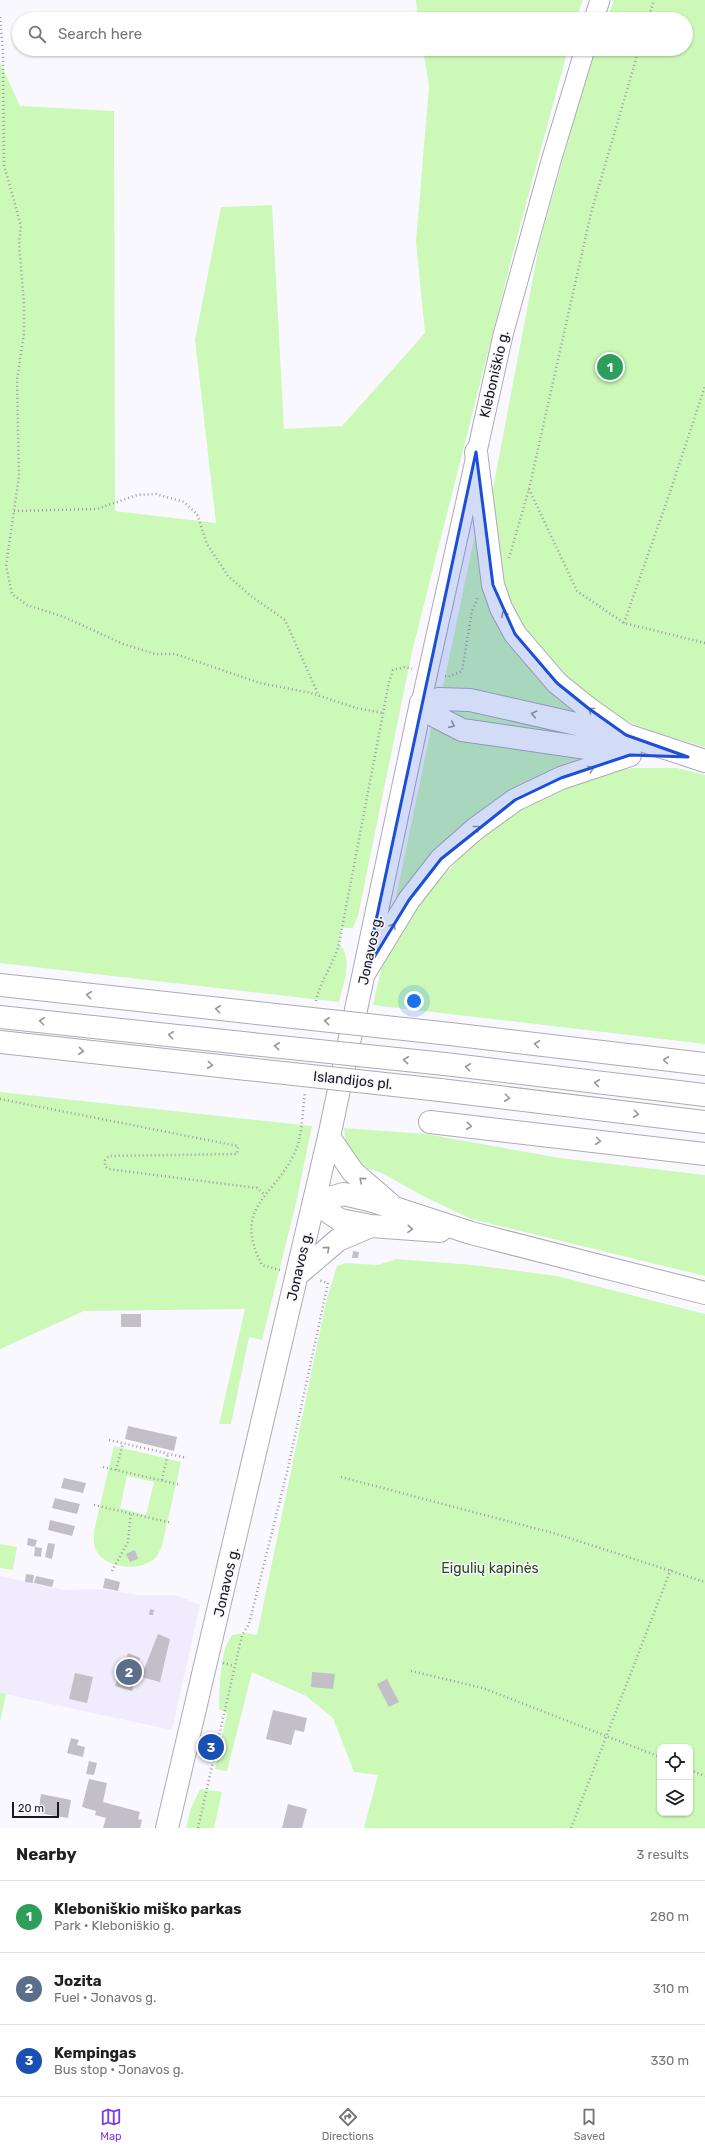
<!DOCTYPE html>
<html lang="en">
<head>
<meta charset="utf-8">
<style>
  :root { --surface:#fff; --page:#f2f2f2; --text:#202124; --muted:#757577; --line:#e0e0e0; --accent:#7c3aed }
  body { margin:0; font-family:Rubik,sans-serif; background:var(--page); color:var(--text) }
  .controls { position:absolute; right:12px; bottom:12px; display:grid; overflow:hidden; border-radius:8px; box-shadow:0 1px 3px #0004 }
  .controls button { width:36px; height:36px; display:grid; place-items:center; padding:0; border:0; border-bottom:1px solid var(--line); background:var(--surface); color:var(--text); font:20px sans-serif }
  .scale { position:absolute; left:12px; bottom:10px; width:47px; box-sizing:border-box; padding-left:4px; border:2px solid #1a191d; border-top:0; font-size:11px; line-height:14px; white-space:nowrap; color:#1a191d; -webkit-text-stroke:3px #faf8ff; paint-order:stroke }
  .you { position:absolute; left:414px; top:1001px; width:14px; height:14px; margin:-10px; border:3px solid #fff; border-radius:50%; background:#1a73e8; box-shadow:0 0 0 6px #1a73e833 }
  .badge { display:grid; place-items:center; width:26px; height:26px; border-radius:50%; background:var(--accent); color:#fff; font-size:13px; font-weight:700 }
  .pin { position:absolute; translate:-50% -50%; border:2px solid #fff; box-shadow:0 1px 4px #0006 }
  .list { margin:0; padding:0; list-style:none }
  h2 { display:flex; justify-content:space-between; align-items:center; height:52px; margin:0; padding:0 16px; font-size:17px }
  h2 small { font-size:13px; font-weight:400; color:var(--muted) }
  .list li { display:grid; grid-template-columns:26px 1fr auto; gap:12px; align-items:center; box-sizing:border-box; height:72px; padding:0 16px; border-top:1px solid var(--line) }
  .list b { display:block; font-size:15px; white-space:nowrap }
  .list p { margin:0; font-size:13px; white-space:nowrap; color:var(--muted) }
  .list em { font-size:13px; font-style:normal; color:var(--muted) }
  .icon { flex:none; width:22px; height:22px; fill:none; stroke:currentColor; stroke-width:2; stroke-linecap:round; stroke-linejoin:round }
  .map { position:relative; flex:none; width:705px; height:1828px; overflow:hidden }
  .search { position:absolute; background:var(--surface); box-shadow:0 1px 3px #0004; left:12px; right:12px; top:12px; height:44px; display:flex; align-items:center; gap:10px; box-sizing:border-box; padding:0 14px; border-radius:22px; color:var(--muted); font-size:15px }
  .sheet { height:268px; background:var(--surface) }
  nav { display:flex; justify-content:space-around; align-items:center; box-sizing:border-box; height:56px; border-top:1px solid var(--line); background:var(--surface); font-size:11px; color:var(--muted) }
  nav a { display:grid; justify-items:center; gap:2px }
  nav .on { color:var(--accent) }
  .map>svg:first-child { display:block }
  .built { fill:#f1ebfe }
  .green { fill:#ccf9b8; fill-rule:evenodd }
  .building { fill:#c2bfc9 }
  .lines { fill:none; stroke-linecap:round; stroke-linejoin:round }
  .tertiary-casing { stroke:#adaab5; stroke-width:21 }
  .primary-casing { stroke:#adaab5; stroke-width:24 }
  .trunk-casing { stroke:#adaab5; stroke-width:24 }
  .path { stroke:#9d9ca1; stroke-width:2.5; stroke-dasharray:1 3; stroke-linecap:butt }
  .tertiary { stroke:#fff; stroke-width:19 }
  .primary { stroke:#fff; stroke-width:22 }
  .trunk { stroke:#fff; stroke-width:22 }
  .trunk-bridge-casing { stroke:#adaab5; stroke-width:24; stroke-linecap:butt }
  .trunk-bridge { stroke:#fff; stroke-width:22 }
  .oneway { stroke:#989899 }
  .marked { fill:#1d4ed8; fill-opacity:0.2; stroke:#1d4ed8; stroke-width:3; stroke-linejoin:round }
  .labels { text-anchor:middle; stroke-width:3; stroke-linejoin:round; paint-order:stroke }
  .street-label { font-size:14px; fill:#1a191d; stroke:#faf8ff }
  .park-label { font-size:14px; fill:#294b15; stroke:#faf8ff }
</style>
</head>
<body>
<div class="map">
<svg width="705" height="1828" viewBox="0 0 705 1828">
  <rect width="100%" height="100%" fill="#faf8ff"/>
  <path class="built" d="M0 1576 64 1590 102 1589 137 1595H176L200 1605 172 1730 0 1693Z"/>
  <path class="green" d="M416 0H583L576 19H418Z
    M614 0H705V747L654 732 611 715 573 689 508 608 488 515 539 246 588 68 596 49H686V19H607Z
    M423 49H568L516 241 412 652 358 916 353 928H342L339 944C354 958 343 985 339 1002L0 963V62L20 106 114 111 115 511 216 523 195 340 221 207 272 205 284 429 342 426 425 333 416 242 429 86Z
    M477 525 482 566 587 721 443 687Z
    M449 704 576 732 580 737 455 720 440 709Z
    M432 724 601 756 543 779 395 902Z
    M633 768H677L705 775V1044L373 1005 385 952 419 902 482 834 518 807 593 775Z
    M0 1092 312 1126 297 1199 262 1340 249 1337 231 1424H219L245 1309 84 1311 0 1349Z
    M344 1128 426 1134 560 1158 705 1175V1276L471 1219 423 1196 382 1173 369 1169 357 1160 346 1146Z
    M396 1259 473 1265 557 1276 705 1314V1828H364L378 1775 354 1772 333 1718 306 1696 252 1672 227 1771 215 1769 227 1713 219 1709C220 1688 219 1652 232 1635L244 1633 257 1635 326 1302 337 1266 346 1263 378 1265ZM660 1747H690V1813H660Z
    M114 1446 181 1462 162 1546C159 1552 157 1558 151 1561 137 1571 107 1568 97 1552 93 1546 94 1538 94 1531ZM127 1476 154 1482 146 1515 120 1508Z
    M0 1544 17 1547 13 1570 0 1568Z
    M0 1693 6 1694 0 1722Z
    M200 1789 222 1792 214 1828H186L191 1808Z"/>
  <path class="building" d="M353 1251 359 1252 358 1258H352Z
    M121 1314H141V1327H121Z
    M128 1426 177 1437 174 1451 125 1439Z
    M64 1478 86 1483 83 1493 61 1488Z
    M55 1498 80 1504 77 1514 52 1508Z
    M50 1520 75 1526 72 1536 48 1530Z
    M28 1538 37 1540 35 1547 27 1545Z
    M48 1543 55 1544 52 1559 45 1557Z
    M35 1547 42 1548 41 1557 34 1556Z
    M135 1550 138 1559 130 1562 126 1554Z
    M26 1574 34 1575 33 1583 25 1582Z
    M36 1576 54 1580 52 1587 34 1583Z
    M105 1578 120 1582 118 1591 103 1588Z
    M150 1609 154 1610 153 1615H149Z
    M158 1634 170 1639 160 1682 141 1677Z
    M128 1653 140 1658 132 1691 115 1686Z
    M312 1672 335 1674 333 1689 311 1687Z
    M75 1673 93 1677 87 1703 69 1699Z
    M387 1679 399 1702 389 1707 377 1684Z
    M273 1710 307 1718 304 1732 295 1730 291 1745 266 1739Z
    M71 1738 79 1740 77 1745 85 1747 83 1757 67 1753Z
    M89 1761 97 1763 94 1775 86 1774Z
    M89 1779 107 1783 103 1802 140 1812 138 1819 142 1820 140 1828H103L106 1818 95 1815 96 1811 82 1807Z
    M41 1794 71 1800 68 1818 38 1813Z
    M288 1804 307 1809 302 1828H282Z"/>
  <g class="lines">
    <defs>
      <path id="tertiary" d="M594 19 600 0
        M421 703 503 335 551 161 585 49"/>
      <path id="primary" d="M167 1828 329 1137 421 703"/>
      <path id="trunk" d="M476 452 493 585 501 608 515 634 557 683 588 708 626 735 705 761
        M421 703 433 715 462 730 627 754
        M421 703 439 699 470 700 616 733
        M365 972 409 900 441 859 475 829 515 800 561 778 630 755
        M0 985 257 1013
        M0 1017 252 1044
        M450 1034 705 1064
        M0 1042 247 1069
        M445 1064 705 1095
        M440 1090 705 1122
        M430 1122 705 1154
        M329 1137 353 1172 389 1203
        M314 1202 344 1194 373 1201 471 1233 705 1293
        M314 1202 340 1220 371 1226 440 1231
        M297 1275 338 1240 371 1226"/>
    </defs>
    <use href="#tertiary" class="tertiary-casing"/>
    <use href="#primary" class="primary-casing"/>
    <use href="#trunk" class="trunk-casing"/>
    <path class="path" d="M0 17 3 53 4 165 21 226 19 242 24 305V333L17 380 19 476 6 566 12 594 27 605 64 617 123 644 155 654H175L260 683 311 693 356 708 383 713
      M648 19 654 0
      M529 489 577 591 624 623 705 643
      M14 511 97 509 137 495 156 494 184 502 197 514 207 544 228 576 251 596 285 620 319 696
      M509 558 529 489 591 213 639 49
      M624 623 669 495 705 386
      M445 676 448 677 462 671 472 611 478 597
      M316 1001C320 981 334 964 339 944L389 682 393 670 405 667 412 669
      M0 1099 238 1146 237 1154 109 1156 105 1160V1166L108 1169 257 1188 265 1195
      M280 1270 262 1265C232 1207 273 1198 294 1154 303 1136 302 1113 305 1093
      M109 1440 187 1458
      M103 1467 181 1485
      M116 1470 123 1443
      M341 1477 560 1535 705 1582
      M162 1480 168 1453
      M94 1505 172 1523
      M112 1571 128 1542 131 1513
      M223 1663 234 1666
      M411 1671 483 1688 660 1757
      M690 1770 705 1776
      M198 1828 242 1635 249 1624 288 1468 328 1283 318 1280
      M571 1828 671 1569"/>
    <use href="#tertiary" class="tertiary"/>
    <use href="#primary" class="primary"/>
    <use href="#trunk" class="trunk"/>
    <defs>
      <path id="trunk-bridge" d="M257 1013 450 1034
        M252 1044 445 1064
        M247 1069 440 1090"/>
    </defs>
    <use href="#trunk-bridge" class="trunk-bridge-casing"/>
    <use href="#trunk-bridge" class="trunk-bridge"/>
  </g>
  <defs><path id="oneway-chevron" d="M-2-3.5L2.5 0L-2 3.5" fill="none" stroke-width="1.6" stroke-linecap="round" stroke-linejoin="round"/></defs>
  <g class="oneway">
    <use href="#oneway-chevron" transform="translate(504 614) rotate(-118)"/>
    <use href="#oneway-chevron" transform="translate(591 710) rotate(-144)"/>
    <use href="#oneway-chevron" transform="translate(534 714) rotate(-167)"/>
    <use href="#oneway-chevron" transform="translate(452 725) rotate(24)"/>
    <use href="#oneway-chevron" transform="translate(591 769) rotate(-18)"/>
    <use href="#oneway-chevron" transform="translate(477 828) rotate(-38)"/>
    <use href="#oneway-chevron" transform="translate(393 926) rotate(-59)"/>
    <use href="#oneway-chevron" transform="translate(89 995) rotate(-174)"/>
    <use href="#oneway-chevron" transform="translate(218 1009) rotate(-174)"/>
    <use href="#oneway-chevron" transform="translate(42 1021) rotate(-174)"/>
    <use href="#oneway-chevron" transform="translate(327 1021) rotate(-174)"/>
    <use href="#oneway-chevron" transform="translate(171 1035) rotate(-174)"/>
    <use href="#oneway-chevron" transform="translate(537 1044) rotate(-173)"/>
    <use href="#oneway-chevron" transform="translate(277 1046) rotate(-174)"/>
    <use href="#oneway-chevron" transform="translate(81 1051) rotate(6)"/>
    <use href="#oneway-chevron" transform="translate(406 1060) rotate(-174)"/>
    <use href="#oneway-chevron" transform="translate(666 1060) rotate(-173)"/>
    <use href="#oneway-chevron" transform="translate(210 1065) rotate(6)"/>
    <use href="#oneway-chevron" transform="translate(468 1067) rotate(-173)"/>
    <use href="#oneway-chevron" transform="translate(597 1083) rotate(-173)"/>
    <use href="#oneway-chevron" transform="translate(507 1098) rotate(7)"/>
    <use href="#oneway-chevron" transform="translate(636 1114) rotate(7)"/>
    <use href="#oneway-chevron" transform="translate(469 1126) rotate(6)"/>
    <use href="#oneway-chevron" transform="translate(598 1141) rotate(7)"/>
    <use href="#oneway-chevron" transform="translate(362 1180) rotate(-139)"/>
    <use href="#oneway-chevron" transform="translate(410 1229) rotate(4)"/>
    <use href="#oneway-chevron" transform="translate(327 1249) rotate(-41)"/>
  </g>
  <path class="marked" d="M476 452 493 585 515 634 557 683 588 708 626 735 688 757 630 755 561 778 515 800 441 859 409 900 365 972Z"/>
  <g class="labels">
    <g class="street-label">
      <text transform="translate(494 374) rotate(-77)" y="5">Kleboniškio g.</text>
      <text transform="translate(370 950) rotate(-78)" y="5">Jonavos g.</text>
      <text transform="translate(353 1080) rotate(6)" y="5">Islandijos pl.</text>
      <text transform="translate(299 1266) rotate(-77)" y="5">Jonavos g.</text>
      <text transform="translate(226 1582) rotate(-77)" y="5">Jonavos g.</text>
    </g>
    <g class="park-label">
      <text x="490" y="1573">Eigulių kapinės</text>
    </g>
  </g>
</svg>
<div class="controls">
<button><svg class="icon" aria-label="locate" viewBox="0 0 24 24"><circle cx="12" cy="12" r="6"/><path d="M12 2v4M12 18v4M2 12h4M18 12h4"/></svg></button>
<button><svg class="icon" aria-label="layers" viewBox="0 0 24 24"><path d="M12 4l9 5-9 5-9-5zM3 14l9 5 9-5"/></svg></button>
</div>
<div class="scale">20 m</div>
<div class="you"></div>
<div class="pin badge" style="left:610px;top:367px;background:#2e9e5b">1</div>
<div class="pin badge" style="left:129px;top:1672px;background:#5c6f8a">2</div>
<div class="pin badge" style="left:211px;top:1747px;background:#1a4fb4">3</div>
<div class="search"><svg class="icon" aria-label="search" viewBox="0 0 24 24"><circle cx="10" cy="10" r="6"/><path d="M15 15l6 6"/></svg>Search here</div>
</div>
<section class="sheet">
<h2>Nearby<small>3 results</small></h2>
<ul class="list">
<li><span class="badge" style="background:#2e9e5b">1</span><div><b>Kleboniškio miško parkas</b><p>Park · Kleboniškio g.</p></div><em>280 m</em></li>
<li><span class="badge" style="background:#5c6f8a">2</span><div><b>Jozita</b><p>Fuel · Jonavos g.</p></div><em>310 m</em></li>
<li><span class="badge" style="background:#1a4fb4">3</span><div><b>Kempingas</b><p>Bus stop · Jonavos g.</p></div><em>330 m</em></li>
</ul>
</section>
<nav>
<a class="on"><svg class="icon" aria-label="map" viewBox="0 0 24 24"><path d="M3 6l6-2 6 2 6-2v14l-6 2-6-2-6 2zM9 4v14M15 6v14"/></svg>Map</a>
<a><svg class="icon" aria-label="directions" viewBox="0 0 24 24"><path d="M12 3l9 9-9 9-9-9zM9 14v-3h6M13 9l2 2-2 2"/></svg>Directions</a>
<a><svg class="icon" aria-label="saved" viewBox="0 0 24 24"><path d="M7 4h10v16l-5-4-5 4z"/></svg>Saved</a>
</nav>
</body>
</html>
